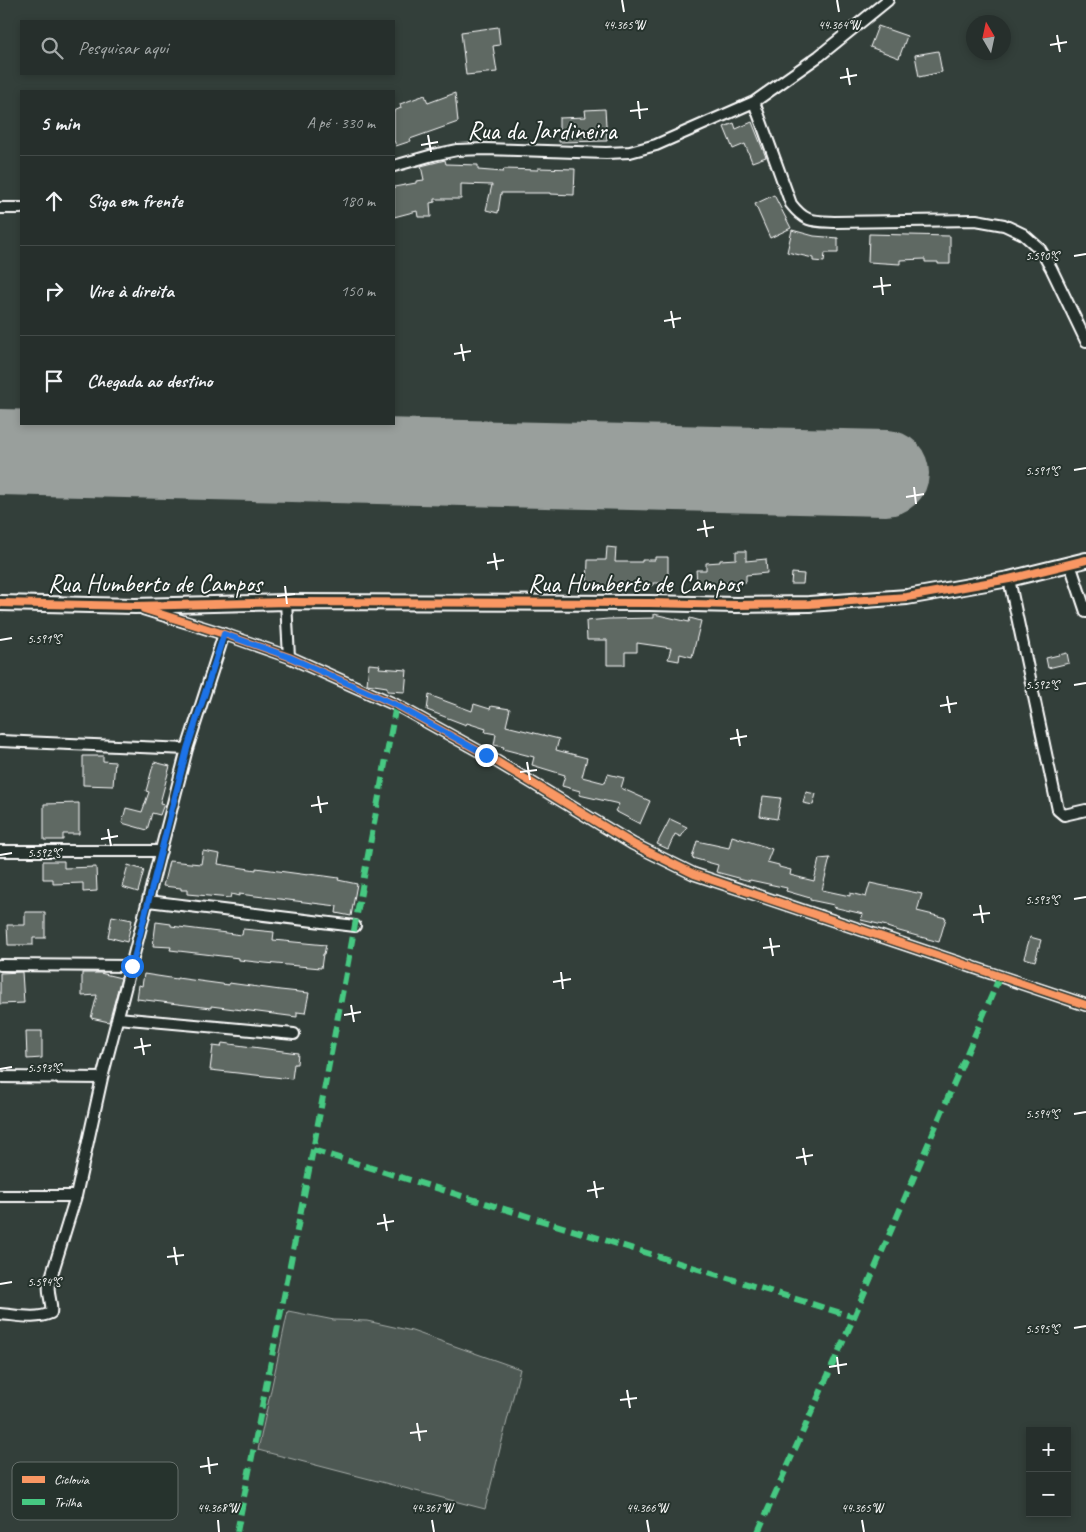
<!DOCTYPE html>
<html lang="pt">
<head>
<meta charset="utf-8">
<style>
  :root { --surface:#262f2c; --page:#2e3734; --text:#f1f3f6; --muted:#a4a9a9; --line:#424a48 }
  body { margin:0; font-family:Caveat,sans-serif; background:var(--page); color:var(--text) }
  .controls { position:absolute; right:15px; bottom:15px; display:grid; overflow:hidden; border-radius:0px; box-shadow:0 2px 8px #0003 }
  .controls button { width:45px; height:45px; display:grid; place-items:center; padding:0; border:0; border-bottom:1px solid var(--line); background:var(--surface); color:var(--text); font:25px sans-serif }
  .compass { position:absolute; left:966px; top:15px; width:45px; height:45px; border-radius:50%; background:var(--surface); box-shadow:0 2px 8px #0003; rotate:351deg }
  .stop { position:absolute; width:15px; height:15px; margin:-11px; border:4px solid #1a73e8; border-radius:50%; background:#fff }
  .stop.end { background:#1a73e8; border-color:#fff; box-shadow:0 1px 5px #0008 }
  .list { margin:0; padding:0; list-style:none }
  h2 { display:flex; justify-content:space-between; align-items:center; height:65px; margin:0; padding:0 20px; font-size:21px }
  h2 small { font-size:16px; font-weight:400; color:var(--muted) }
  .list li { display:grid; grid-template-columns:32px 1fr auto; gap:15px; align-items:center; box-sizing:border-box; height:90px; padding:0 20px; border-top:1px solid var(--line) }
  .list b { display:block; font-size:19px; white-space:nowrap }
  .list em { font-size:16px; font-style:normal; color:var(--muted) }
  .icon { flex:none; width:28px; height:28px; fill:none; stroke:currentColor; stroke-width:2; stroke-linecap:round; stroke-linejoin:round }
  .map { position:relative; flex:none; width:1086px; height:1532px; overflow:hidden }
  .search { position:absolute; background:var(--surface); box-shadow:0 2px 8px #0003; left:20px; top:20px; width:375px; height:55px; display:flex; align-items:center; gap:12px; box-sizing:border-box; padding:0 18px; border-radius:0px; color:var(--muted); font-size:19px }
  .panel { position:absolute; background:var(--surface); box-shadow:0 2px 8px #0003; left:20px; top:90px; width:375px; height:335px; border-radius:0px }
  .map>svg:first-child { display:block }
  .green { fill:#4d5853; stroke:#a6aca9 }
  .lines { fill:none; stroke-linecap:round; stroke-linejoin:round }
  .runway { stroke:#999f9c; stroke-width:86 }
  .building { fill:#5f6964; stroke:#fff }
  .street-casing { stroke:#fff; stroke-width:14 }
  .secondary-casing { stroke:#fff; stroke-width:18 }
  .street { stroke:#26332d; stroke-width:10 }
  .secondary { stroke:#26332d; stroke-width:14 }
  .quiet { stroke:#46c982; stroke-width:6; stroke-dasharray:12 6; stroke-linecap:butt }
  .cycleway-casing { stroke:#26332d; stroke-width:11 }
  .cycleway { stroke:#f99763; stroke-width:8 }
  .route { stroke:#1a73e8; stroke-width:6 }
  .ticks { fill:none; stroke:#fff; stroke-width:2 }
  .labels { text-anchor:middle; stroke-width:4; stroke-linejoin:round; paint-order:stroke }
  .street-label { font-size:25px; fill:#fff; stroke:#26332d }
  .key { fill:#26332d; stroke:#67706c; stroke-width:1 }
  .key-label { font-size:14px; fill:#fff }
  .ticks-label { font-size:12px; text-anchor:middle; fill:#fff; stroke:#26332d; stroke-width:4; stroke-linejoin:round; paint-order:stroke }
</style>
</head>
<body>
<div class="map">
<svg width="1086" height="1532" viewBox="0 0 1086 1532">
  <rect width="100%" height="100%" fill="#333f3a"/>
  <filter id="ink" filterUnits="userSpaceOnUse"><feTurbulence type="fractalNoise" baseFrequency=".02" numOctaves="2"/><feDisplacementMap in="SourceGraphic" scale="10" xChannelSelector="R" yChannelSelector="G"/><feConvolveMatrix kernelMatrix="1 2 1 2 8 2 1 2 1" color-interpolation-filters="sRGB"/></filter>
  <g filter="url(#ink)">
    <path class="green" d="M288 1311 334 1320 367 1321 412 1331 520 1369 485 1509 258 1450Z"/>
    <g class="lines">
      <path class="runway" d="M0 452 886 473"/>
    </g>
    <path class="building" d="M878 26 907 36 899 58 870 47Z
      M498 27 500 45 493 46 497 72 466 75 461 32Z
      M938 51 942 72 919 77 915 55Z
      M455 93 458 122 410 139 411 141 396 146 394 140V111L401 108 400 104 425 95 428 103Z
      M605 109 607 141 559 142V118L586 117 585 110Z
      M752 122 766 157 752 162 745 144 733 149 724 127 734 123 736 129Z
      M445 160 446 164 478 165V170L503 172 504 169 538 170V168L575 169 574 195 550 194V193H501L498 213 486 210 492 185 461 184V199H435V202L430 203 431 217H418L417 211 394 217V187L416 183V181L424 180 421 166Z
      M774 195 791 228 770 238 755 204Z
      M792 230 814 236 838 238V253H825L824 262 813 261V258L787 252Z
      M869 234 950 236V264H938V262H925V259L900 260V264L868 262Z
      M607 547 616 548 615 562H642V560H655V557H668V583H653V585L613 586V588L587 586 588 560H606Z
      M736 551H746V561L766 559 767 573 746 575V582L719 583V585H707V582H697L696 570H706V563L720 562V560L736 559Z
      M792 573 804 574 803 584H791Z
      M654 614 689 622 690 618 701 621 692 657 680 654 679 661 668 659 671 648 637 643V652H625V665H607V640H587L586 621 608 619 654 618Z
      M1067 653 1069 663 1048 668 1046 658Z
      M369 664 380 665 379 668 407 670 405 692 387 691V687L367 684Z
      M429 695 472 711 474 704 490 709 491 706 510 709 506 726 559 739 556 750 587 758 582 777 605 783 608 774 624 778 621 788 650 801 640 824 615 811 619 804 579 795 580 791 562 786 565 775 532 765 534 757 503 749 504 747 494 745 496 734 485 732 486 729 467 723 466 725 427 710Z
      M83 756H103V761L115 762 113 786 83 785Z
      M154 762 170 766 160 803 164 804 160 815 152 813 147 830 122 823 126 808 142 812 149 792 146 791Z
      M806 792 816 794 813 805 803 803Z
      M763 796 781 798 777 819 760 816Z
      M79 803V834H63V840H44V804Z
      M670 819 687 827 681 837 675 834 668 849 657 844Z
      M732 836 772 849 767 862 779 865V867L791 870 790 875 814 881 819 859 830 858 822 890 850 896V893L866 897 870 883 922 894 917 911 946 918 939 942 899 931 887 927V926L861 920 863 914 833 907 834 905 810 900V898L786 891 787 888 750 880V881L716 872 718 865 692 858 697 841 729 848Z
      M203 851 220 854 218 864 256 870V868L308 875V874L325 876 339 878 338 880 357 884 351 916 336 913 337 906 239 894V896L231 894 230 898 198 895 187 894V890H181V888L163 886 169 861 201 864Z
      M43 861H64V868L96 867 97 891 83 892V883L53 884V879H43Z
      M128 865 144 870 138 892 122 887Z
      M25 912H45V938H33V945H8L7 925H25Z
      M112 916 132 920 127 942 108 937Z
      M156 922 171 924V926L242 935 243 929 274 932 273 940 326 945 324 954H323L321 968 265 963 239 960V958L170 950 171 947 153 946Z
      M1030 937 1041 940 1035 961 1024 958Z
      M22 972 24 1003 0 1004V973Z
      M82 973H100L121 978 109 1022 91 1018 97 995 82 996Z
      M144 974 177 979V978L229 985V983L280 990 309 993 305 1013 297 1012V1017L211 1006V1008L137 999 139 985 142 986Z
      M26 1031H42V1058L27 1059Z
      M222 1043 298 1053 297 1064H294L292 1079 210 1070 213 1046 221 1047Z"/>
    <g class="lines">
      <defs>
        <path id="street" d="M754 102 791 204C805 222 812 221 834 222L976 220 1004 225 1023 234 1040 249 1051 268 1086 341
          M394 166 433 155 457 150 485 149 606 153 630 152 656 145 754 102 819 56 888 0
          M0 208H21
          M1070 564 1086 612
          M1009 579 1058 810 1064 815 1086 810
          M286 602 289 657
          M143 609 224 634 289 657 396 705 486 755 633 844 694 874 1086 1005
          M0 741 187 749
          M0 851H161
          M148 901 355 926
          M0 965 132 966
          M118 1018 294 1034
          M0 1077 102 1078
          M0 1196H76
          M0 1314C16 1315 36 1320 51 1313 53 1303 47 1295 49 1284L76 1196 102 1078 187 749 224 634"/>
        <path id="secondary" d="M0 603 135 606 286 602 650 603 736 605 809 604 907 597 1009 579 1086 560"/>
      </defs>
      <use href="#street" class="street-casing"/>
      <use href="#secondary" class="secondary-casing"/>
      <use href="#street" class="street"/>
      <use href="#secondary" class="secondary"/>
      <path class="quiet" d="M313 1150 854 1317
        M237 1532 313 1150 396 705
        M758 1532 854 1317 1000 976"/>
      <defs>
        <path id="cycleway" d="M0 603 135 606 286 602 650 603 736 605 809 604 907 597 1009 579 1086 560
          M144 609 224 634 289 657 396 705 486 755 633 844 694 874 1086 1005"/>
      </defs>
      <use href="#cycleway" class="cycleway-casing"/>
      <use href="#cycleway" class="cycleway"/>
    </g>
  </g>
  <g class="lines" filter="url(#ink)">
    <path class="route" d="M132 966 187 749 224 634 289 657 396 705 486 755"/>
  </g>
  <path class="ticks" d="M622 0 624 12M837 0 839 12M1057 35 1060 52M1050 45 1067 42M847 68 850 85M840 78 857 75M638 101 640 119M630 111 648 109M428 135 431 152M421 145 438 142M1074 256 1086 254M881 277 883 295M873 287 891 285M671 311 674 328M664 321 681 318M461 344 464 361M454 354 471 351M1074 470 1086 468M914 487 916 504M906 497 924 494M704 520 707 537M697 530 714 527M494 553 497 570M487 563 504 560M285 586 287 604M277 596 295 594M0 640 12 638M1074 685 1086 683M947 696 950 713M940 706 957 703M737 729 740 746M730 739 747 736M527 762 530 780M520 772 537 770M318 796 321 813M311 806 328 803M108 829 111 846M101 839 118 836M0 855 12 853M1074 899 1086 897M980 905 983 923M973 915 990 913M770 938 773 956M763 948 780 946M561 972 563 989M553 982 571 979M351 1005 354 1022M344 1015 361 1012M141 1038 144 1055M134 1048 151 1045M0 1069 12 1067M1074 1114 1086 1112M803 1148 806 1165M796 1158 813 1155M594 1181 597 1198M587 1191 604 1188M384 1214 387 1231M377 1224 394 1221M174 1247 177 1265M167 1257 184 1255M0 1284 12 1282M1074 1328 1086 1326M837 1357 839 1374M829 1367 847 1364M627 1390 630 1408M620 1400 637 1398M417 1423 420 1441M410 1433 427 1431M208 1457 210 1474M200 1467 218 1464M218 1520 219 1532M432 1520 434 1532M647 1520 649 1532M862 1520 864 1532"/>
  <g class="labels">
    <g class="street-label">
      <text x="542" y="139">Rua da Jardineira</text>
      <text x="155" y="592">Rua Humberto de Campos</text>
      <text x="635" y="592">Rua Humberto de Campos</text>
    </g>
  </g>
  <rect x="12" y="1462" width="166" height="58" rx="8" class="key"/>
  <rect x="22" y="1476" width="23" height="7" fill="#f99763"/>
  <rect x="22" y="1499" width="23" height="6" fill="#46c982"/>
  <g class="key-label">
    <text x="54" y="1484">Ciclovia</text>
    <text x="54" y="1507">Trilha</text>
  </g>
  <g class="ticks-label">
    <text x="624" y="29">44.365°W</text>
    <text x="839" y="29">44.364°W</text>
    <text x="1042" y="260">5.590°S</text>
    <text x="1042" y="475">5.591°S</text>
    <text x="44" y="643">5.591°S</text>
    <text x="1042" y="689">5.592°S</text>
    <text x="44" y="857">5.592°S</text>
    <text x="1042" y="904">5.593°S</text>
    <text x="44" y="1072">5.593°S</text>
    <text x="1042" y="1118">5.594°S</text>
    <text x="44" y="1286">5.594°S</text>
    <text x="1042" y="1333">5.595°S</text>
    <text x="218" y="1512">44.368°W</text>
    <text x="432" y="1512">44.367°W</text>
    <text x="647" y="1512">44.366°W</text>
    <text x="862" y="1512">44.365°W</text>
  </g>
</svg>
<div class="controls">
<button>+</button>
<button>−</button>
</div>
<svg class="compass" viewBox="-18 -18 36 36"><path d="M0-13l5 13h-10z" fill="#e53935"/><path d="M0 13l5-13h-10z" fill="#a4a9a9"/></svg>
<div class="stop" style="left:132px;top:966px"></div>
<div class="stop end" style="left:486px;top:755px"></div>
<div class="search"><svg class="icon" aria-label="search" viewBox="0 0 24 24"><circle cx="10" cy="10" r="6"/><path d="M15 15l6 6"/></svg>Pesquisar aqui</div>
<section class="panel">
<h2>5 min<small>A pé · 330 m</small></h2>
<ul class="list">
<li><svg class="icon" aria-label="ahead" viewBox="0 0 24 24"><path d="M12 20V5M6 11l6-6 6 6"/></svg><div><b>Siga em frente</b></div><em>180 m</em></li>
<li><svg class="icon" aria-label="right" viewBox="0 0 24 24"><path d="M7 20v-9h11M14 6l5 5-5 5"/></svg><div><b>Vire à direita</b></div><em>150 m</em></li>
<li><svg class="icon" aria-label="arrive" viewBox="0 0 24 24"><path d="M6 21V4h12l-3 4 3 4H6"/></svg><div><b>Chegada ao destino</b></div></li>
</ul>
</section>
</div>
</body>
</html>
